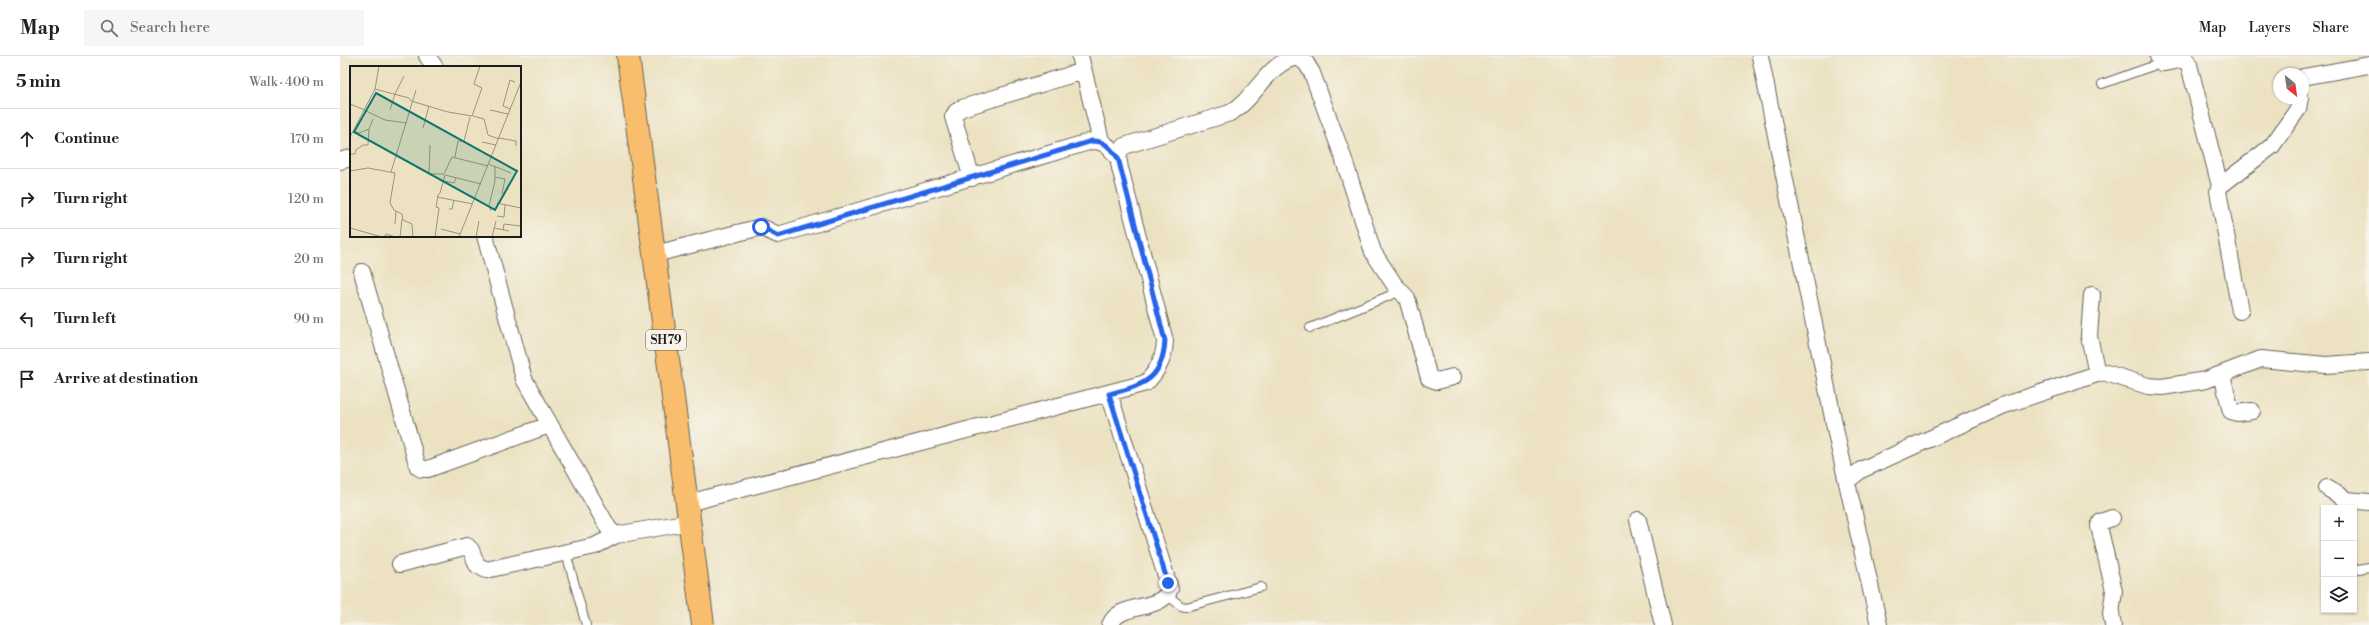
<!DOCTYPE html>
<html lang="en">
<head>
<meta charset="utf-8">
<style>
  :root { --surface:#fff; --page:#f6f6f6; --text:#202124; --muted:#757577; --line:#e0e0e0 }
  body { margin:0; font-family:"Libre Bodoni",serif; background:var(--page); color:var(--text) }
  .controls { position:absolute; right:12px; bottom:12px; display:grid; overflow:hidden; border-radius:0px; box-shadow:0 1px 3px #0004 }
  .controls button { width:36px; height:36px; display:grid; place-items:center; padding:0; border:0; border-bottom:1px solid var(--line); background:var(--surface); color:var(--text); font:20px sans-serif }
  .compass { position:absolute; left:1933px; top:12px; width:36px; height:36px; border-radius:50%; background:var(--surface); box-shadow:0 1px 3px #0004; rotate:151deg }
  .stop { position:absolute; width:12px; height:12px; margin:-9px; border:3px solid #2563eb; border-radius:50%; background:#fff }
  .stop.end { background:#2563eb; border-color:#fff; box-shadow:0 1px 4px #0008 }
  .list { margin:0; padding:0; list-style:none }
  h2 { display:flex; justify-content:space-between; align-items:center; height:52px; margin:0; padding:0 16px; font-size:17px }
  h2 small { font-size:13px; font-weight:400; color:var(--muted) }
  .list li { display:grid; grid-template-columns:26px 1fr auto; gap:12px; align-items:center; box-sizing:border-box; height:60px; padding:0 16px; border-top:1px solid var(--line) }
  .list b { display:block; font-size:15px; white-space:nowrap }
  .list em { font-size:13px; font-style:normal; color:var(--muted) }
  .icon { flex:none; width:22px; height:22px; fill:none; stroke:currentColor; stroke-width:2; stroke-linecap:round; stroke-linejoin:round }
  .map { position:relative; flex:none; width:2029px; height:569px; overflow:hidden }
  header { display:flex; align-items:center; gap:24px; box-sizing:border-box; height:56px; padding:0 20px; background:var(--surface); border-bottom:1px solid var(--line) }
  header strong { font-size:19px }
  nav { display:flex; gap:22px; margin-inline-start:auto; font-size:14px }
  .search { width:280px; height:36px; background:var(--page); display:flex; align-items:center; gap:10px; box-sizing:border-box; padding:0 14px; border-radius:0px; color:var(--muted); font-size:15px }
  main { display:flex }
  aside { flex:1; background:var(--surface) }
  .map>svg:first-child { display:block }
  .lines { fill:none; stroke-linecap:round; stroke-linejoin:round }
  .lane-casing { stroke:#656156; stroke-width:10 }
  .street-casing { stroke:#656156; stroke-width:18 }
  .primary-casing { stroke:#656156; stroke-width:24 }
  .lane { stroke:#fff; stroke-width:8 }
  .street { stroke:#fff; stroke-width:16 }
  .primary { stroke:#f9be6d; stroke-width:22 }
  .route { stroke:#2563eb; stroke-width:5 }
  .labels { text-anchor:middle; stroke-width:3.5; stroke-linejoin:round; paint-order:stroke }
  .shield { fill:#f7f3e8; stroke:#5e5c59; stroke-width:1 }
  .shield-label { font-size:12px; font-weight:bold; fill:#1c1c1c }
  .inset-road { fill:none; stroke:#999380; stroke-width:1 }
  .view { fill:#0f766e; fill-opacity:0.15; stroke:#0f766e; stroke-width:2 }
  .inset-edge { fill:none; stroke:#1c1c1c; stroke-width:2 }
</style>
</head>
<body>
<header>
<strong>Map</strong>
<div class="search"><svg class="icon" aria-label="search" viewBox="0 0 24 24"><circle cx="10" cy="10" r="6"/><path d="M15 15l6 6"/></svg>Search here</div>
<nav><a>Map</a><a>Layers</a><a>Share</a></nav>
</header>
<main>
<aside>
<h2>5 min<small>Walk · 400 m</small></h2>
<ul class="list">
<li><svg class="icon" aria-label="ahead" viewBox="0 0 24 24"><path d="M12 20V5M6 11l6-6 6 6"/></svg><div><b>Continue</b></div><em>170 m</em></li>
<li><svg class="icon" aria-label="right" viewBox="0 0 24 24"><path d="M7 20v-9h11M14 6l5 5-5 5"/></svg><div><b>Turn right</b></div><em>120 m</em></li>
<li><svg class="icon" aria-label="right" viewBox="0 0 24 24"><path d="M7 20v-9h11M14 6l5 5-5 5"/></svg><div><b>Turn right</b></div><em>20 m</em></li>
<li><svg class="icon" aria-label="left" viewBox="0 0 24 24"><path d="M17 20v-9H6M10 6l-5 5 5 5"/></svg><div><b>Turn left</b></div><em>90 m</em></li>
<li><svg class="icon" aria-label="arrive" viewBox="0 0 24 24"><path d="M6 21V4h12l-3 4 3 4H6"/></svg><div><b>Arrive at destination</b></div></li>
</ul>
</aside>
<div class="map">
<svg width="2029" height="569" viewBox="0 0 2029 569">
  <rect width="100%" height="100%" fill="#f7f3e8"/>
  <filter id="ink" filterUnits="userSpaceOnUse"><feTurbulence type="fractalNoise" baseFrequency=".025" numOctaves="2"/><feDisplacementMap in="SourceGraphic" scale="8" xChannelSelector="R" yChannelSelector="G"/><feConvolveMatrix kernelMatrix="1 2 1 2 8 2 1 2 1" color-interpolation-filters="sRGB"/></filter>
  <filter id="wash" filterUnits="userSpaceOnUse"><feTurbulence type="fractalNoise" baseFrequency=".012" numOctaves="4" result="noise"/><feDisplacementMap in="SourceGraphic" scale="16" xChannelSelector="R" yChannelSelector="G"/><feGaussianBlur stdDeviation="0.9" result="paint"/><feColorMatrix in="noise" values="0 0 0 0 0 0 0 0 0 0 0 0 0 0 0 0 0 1.4 0 .05"/><feComposite in="paint" operator="in"/></filter>
  <g filter="url(#wash)">
    <rect width="100%" height="100%" fill="#ece2c2"/>
  </g>
  <g filter="url(#ink)">
    <g class="lines">
      <defs>
        <path id="lane" d="M1762 28 1821 7
          M970 272 1061 235
          M226 497 246 569
          M2014 514 2029 511
          M827 539 841 550 846 551 921 531"/>
        <path id="street" d="M87 0 95 11
          M740 0 761 85
          M1420 0 1497 382 1539 569
          M1818 0 1821 7H1824L1844 3 1848 5 1880 130
          M1963 21 2029 9
          M0 105 11 102
          M632 122 613 61 616 56 622 52 743 15
          M145 180 184 323 269 473 276 479 350 466
          M315 198 421 171 438 179 752 85C766 85 770 92 778 102
          M22 216 78 411 82 413H88L209 369
          M1752 239 1749 280 1757 318
          M1900 255 1878 135 1880 130 1932 90 1958 53 1960 42
          M1882 319 1891 355 1897 357 1912 355
          M769 337 830 533C821 557 779 545 770 569
          M1507 425 1521 414 1662 350 1763 316 1808 330 1822 331 1866 324 1921 303 1986 309 2029 306
          M1987 432 2007 444 2029 446
          M348 447 806 327C818 314 824 303 825 285L780 112C778 103 777 97 784 90L890 57C916 43 928 5 958 1L966 7 972 17 1003 101 1033 196 1054 228 1067 242 1089 322 1097 325 1113 321
          M1772 462 1761 466 1759 470 1774 535 1771 558 1773 569
          M1298 464 1323 569
          M60 508 127 490 131 494 137 509 146 514 255 490 276 479"/>
        <path id="primary" d="M288 0 363 569"/>
      </defs>
      <use href="#lane" class="lane-casing"/>
      <use href="#street" class="street-casing"/>
      <use href="#primary" class="primary-casing"/>
      <use href="#lane" class="lane"/>
      <use href="#street" class="street"/>
      <use href="#primary" class="primary"/>
    </g>
  </g>
  <g class="lines" filter="url(#ink)">
    <path class="route" d="M421 171 438 180 752 85C766 85 770 92 778 102L825 285C822 325 803 329 769 338L828 527"/>
  </g>
  <g class="labels">
    <rect class="shield" x="306" y="274" width="40" height="20" rx="3"/>
    <g class="shield-label">
      <text x="326" y="288">SH79</text>
    </g>
  </g>
  <g transform="translate(10 10)">
    <rect width="171" height="171" fill="#ece2c2"/>
    <path class="inset-road" d="M25 23 59 32 61 35 98 46 122 50 132 22 124 18 130 0M45 28 54 10M0 38 15 44M160 43 153 40 160 14 165 16M14 44 35 54 57 57M40 44 45 28M140 44 158 48M123 50 134 53 138 69 149 73M73 62 79 40M3 65 9 67 19 63 23 53M0 71 25 23 29 0M149 72 166 75V80M132 76 146 79M80 79 79 108H94L102 91 138 100M0 88H5L6 84 13 79H18L19 63M105 91 108 75H114L120 51M139 98 145 101V115L139 140 141 145M144 100 161 107M0 105 18 102 45 107 40 137 44 144 52 148 53 154 62 158 63 171M41 106 66 24M95 109 131 118M145 111 155 113 152 128M94 115 104 117 106 112M87 131 123 138M147 137 171 142M99 143H102L104 134M147 150 154 151 155 139M45 158 46 145M0 162 32 171M144 162 159 165M91 163 110 168M153 164 154 158 171 160M34 171 36 168 45 171M50 171 52 153M85 171 89 142 86 141 88 129 90 127 95 109M109 171 171 16M126 171 129 155M142 171 146 155"/>
    <path class="view" d="M26 27 167 105 145 144 4 66Z"/>
    <rect width="171" height="171" class="inset-edge"/>
  </g>
</svg>
<div class="controls">
<button>+</button>
<button>−</button>
<button><svg class="icon" aria-label="layers" viewBox="0 0 24 24"><path d="M12 4l9 5-9 5-9-5zM3 14l9 5 9-5"/></svg></button>
</div>
<svg class="compass" viewBox="-18 -18 36 36"><path d="M0-13l5 13h-10z" fill="#e53935"/><path d="M0 13l5-13h-10z" fill="#757577"/></svg>
<div class="stop" style="left:421px;top:171px"></div>
<div class="stop end" style="left:828px;top:527px"></div>
</div>
</main>
</body>
</html>
